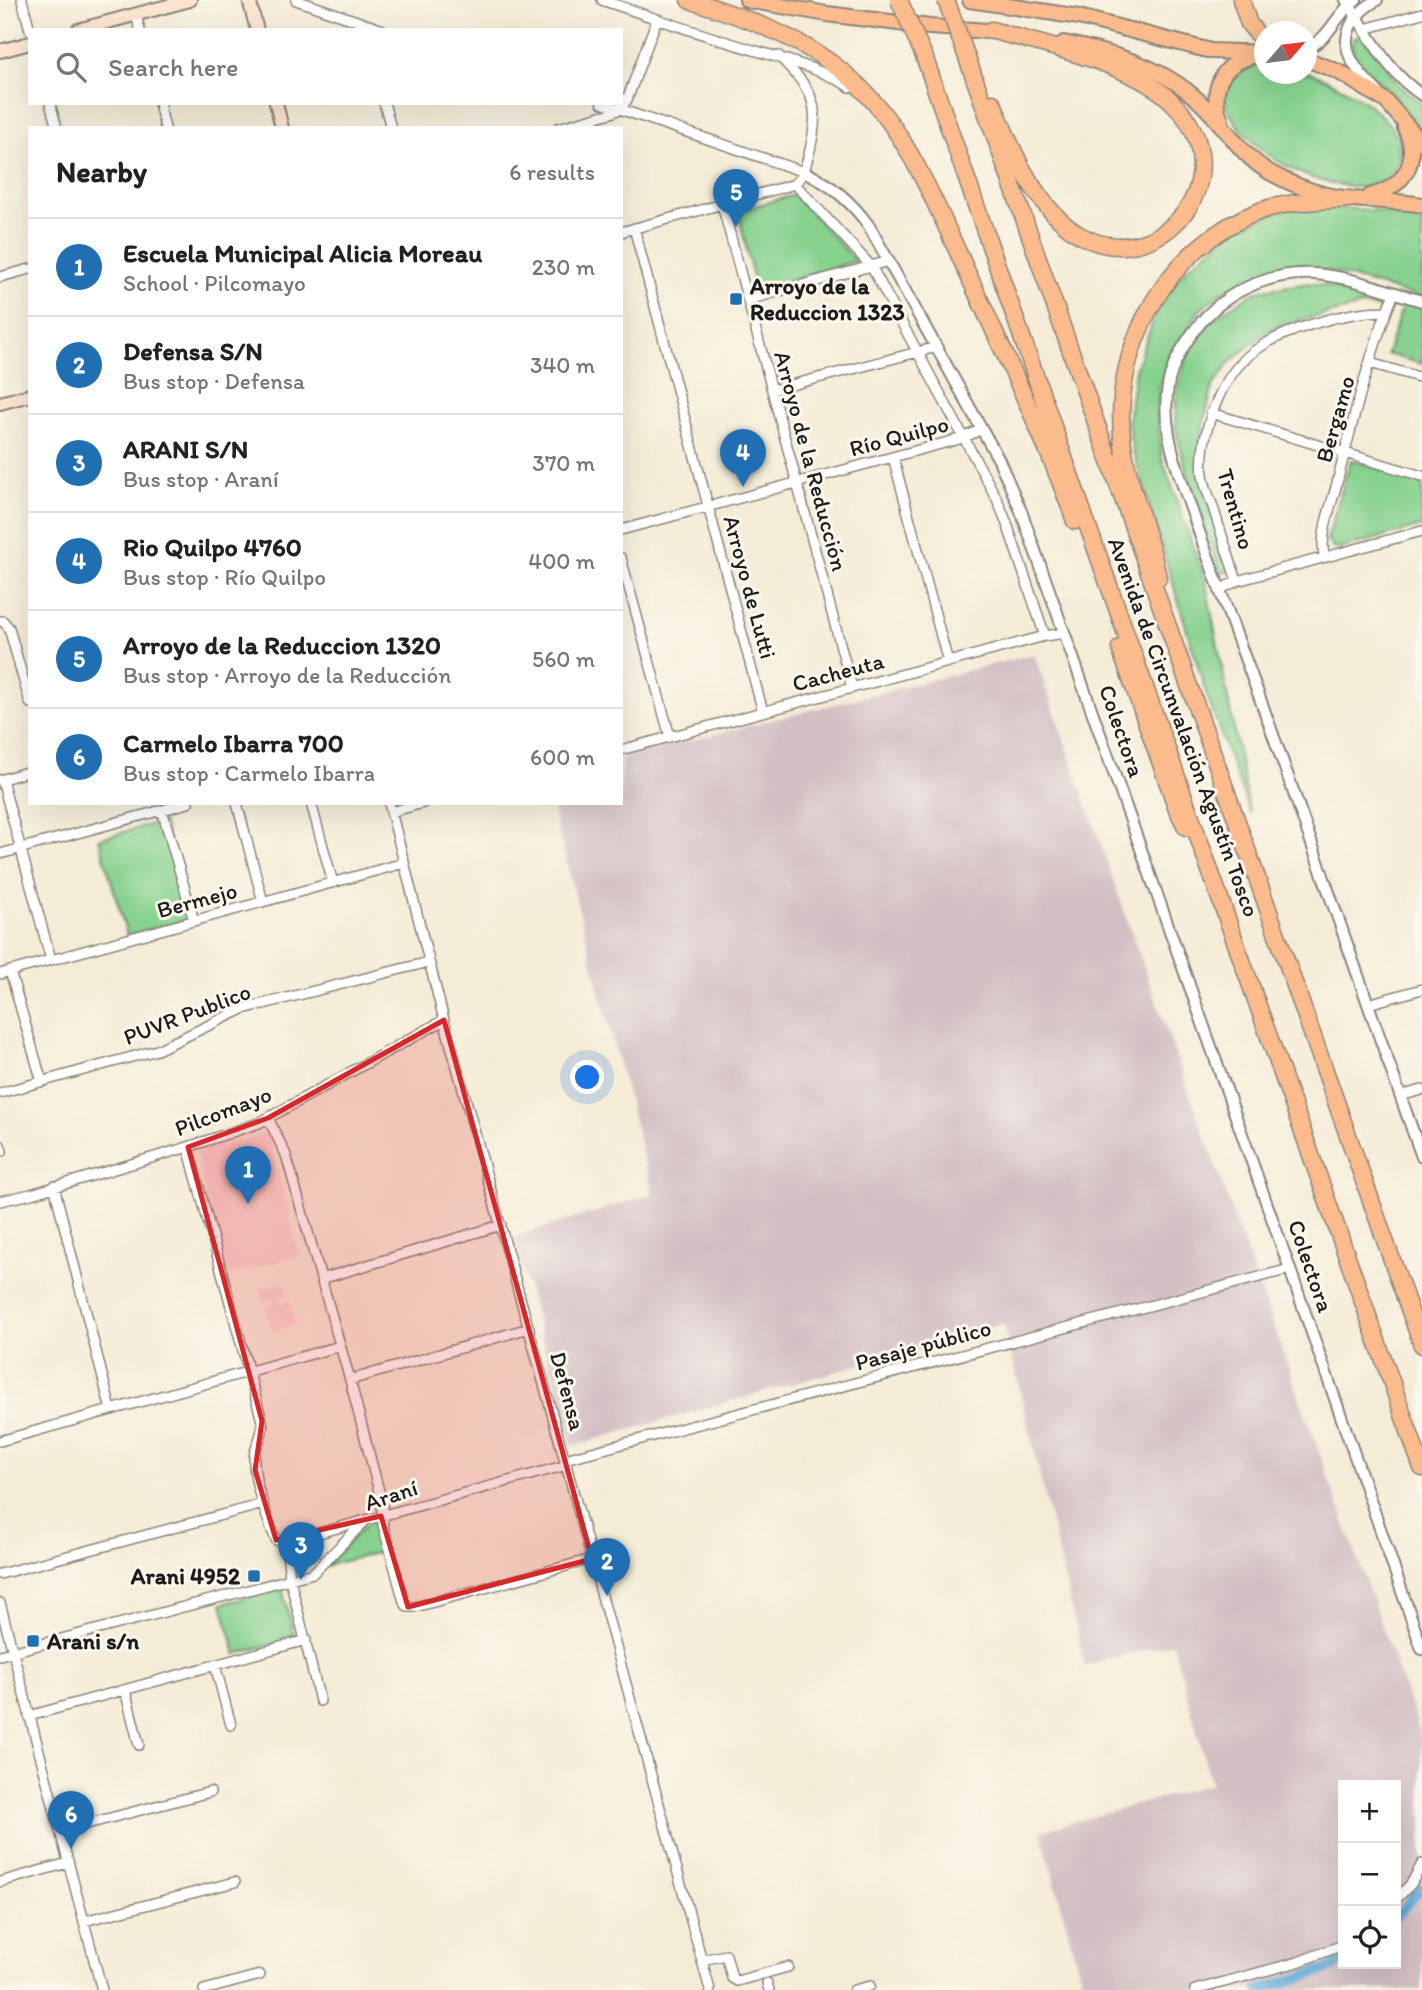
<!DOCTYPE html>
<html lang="en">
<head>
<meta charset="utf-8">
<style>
  :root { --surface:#fff; --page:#f2f2f2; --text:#222; --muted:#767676; --line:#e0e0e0; --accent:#1f6fb2 }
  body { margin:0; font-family:Itim,sans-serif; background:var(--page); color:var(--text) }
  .controls { position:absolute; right:21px; bottom:21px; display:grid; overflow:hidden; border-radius:0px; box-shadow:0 7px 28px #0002 }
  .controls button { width:63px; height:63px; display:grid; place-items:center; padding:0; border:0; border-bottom:2px solid var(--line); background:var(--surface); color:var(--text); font:35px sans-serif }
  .compass { position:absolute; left:1254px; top:21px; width:63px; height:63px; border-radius:50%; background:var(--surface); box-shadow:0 7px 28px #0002; rotate:62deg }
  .you { position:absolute; left:588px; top:1078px; width:24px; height:24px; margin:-18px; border:5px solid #fff; border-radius:50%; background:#1a73e8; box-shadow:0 0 0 10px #1a73e833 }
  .badge { display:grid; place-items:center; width:46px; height:46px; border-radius:50%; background:var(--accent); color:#fff; font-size:23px; font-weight:700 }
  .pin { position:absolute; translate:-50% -58px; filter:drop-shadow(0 2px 4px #0008) }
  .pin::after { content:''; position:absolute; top:37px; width:24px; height:21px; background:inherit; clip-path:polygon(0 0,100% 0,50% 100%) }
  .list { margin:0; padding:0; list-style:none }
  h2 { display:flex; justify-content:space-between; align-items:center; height:91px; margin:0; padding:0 28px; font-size:30px }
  h2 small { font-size:23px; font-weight:400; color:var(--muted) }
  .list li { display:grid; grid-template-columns:46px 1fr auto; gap:21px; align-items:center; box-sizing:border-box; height:98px; padding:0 28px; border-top:2px solid var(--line) }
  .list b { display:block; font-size:26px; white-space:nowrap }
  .list p { margin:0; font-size:23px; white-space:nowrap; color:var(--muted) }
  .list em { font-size:23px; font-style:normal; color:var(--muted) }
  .icon { flex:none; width:38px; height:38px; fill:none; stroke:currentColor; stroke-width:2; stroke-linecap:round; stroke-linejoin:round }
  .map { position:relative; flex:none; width:1422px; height:1990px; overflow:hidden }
  .search { position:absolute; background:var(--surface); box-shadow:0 7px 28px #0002; left:28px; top:28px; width:595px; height:77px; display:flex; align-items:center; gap:18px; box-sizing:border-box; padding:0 24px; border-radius:0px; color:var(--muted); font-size:26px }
  .panel { position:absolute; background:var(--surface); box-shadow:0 7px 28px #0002; left:28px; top:126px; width:595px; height:679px; border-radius:0px }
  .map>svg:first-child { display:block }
  .built { fill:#f7d0cd }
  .industrial { fill:#d2bec3; fill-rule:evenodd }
  .green { fill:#87d28f; stroke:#527756; stroke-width:2 }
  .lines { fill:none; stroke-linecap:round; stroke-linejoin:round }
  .canal { stroke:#5ca7d5; stroke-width:10 }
  .minor-casing { stroke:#88847a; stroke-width:12 }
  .tertiary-casing { stroke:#88847a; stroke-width:14 }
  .secondary-casing { stroke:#88847a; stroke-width:16 }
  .primary-casing { stroke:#88847a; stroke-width:18 }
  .motorway-casing { stroke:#88847a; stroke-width:19 }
  .minor { stroke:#fff; stroke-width:9 }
  .tertiary { stroke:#fff; stroke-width:10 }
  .secondary { stroke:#fde4d1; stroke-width:12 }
  .primary { stroke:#fbbb8c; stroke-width:14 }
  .motorway { stroke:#fbbb8c; stroke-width:16 }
  .motorway-bridge-casing { stroke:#88847a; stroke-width:19; stroke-linecap:butt }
  .motorway-bridge { stroke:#fbbb8c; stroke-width:16 }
  .marked { fill:#d62828; fill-opacity:0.2; stroke:#d62828; stroke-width:5; stroke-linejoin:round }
  .poi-dot { fill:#1f6fb2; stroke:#fbf7ec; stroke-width:2.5 }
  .labels { text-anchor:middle; stroke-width:6; stroke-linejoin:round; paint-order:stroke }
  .poi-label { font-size:23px; font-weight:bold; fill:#1c1c1c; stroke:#fbf7ec; text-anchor:start }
  .street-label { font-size:23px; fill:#1c1c1c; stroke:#fbf7ec }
</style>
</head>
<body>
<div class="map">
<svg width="1422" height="1990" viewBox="0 0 1422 1990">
  <rect width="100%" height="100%" fill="#fbf7ec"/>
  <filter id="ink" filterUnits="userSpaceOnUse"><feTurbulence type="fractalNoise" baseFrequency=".0143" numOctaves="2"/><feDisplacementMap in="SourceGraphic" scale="14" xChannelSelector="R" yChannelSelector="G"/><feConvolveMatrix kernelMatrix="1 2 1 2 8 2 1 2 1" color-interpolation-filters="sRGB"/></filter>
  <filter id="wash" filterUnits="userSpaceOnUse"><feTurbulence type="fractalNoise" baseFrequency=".00686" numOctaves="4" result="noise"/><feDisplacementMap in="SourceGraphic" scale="28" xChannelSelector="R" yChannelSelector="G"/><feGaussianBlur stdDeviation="1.57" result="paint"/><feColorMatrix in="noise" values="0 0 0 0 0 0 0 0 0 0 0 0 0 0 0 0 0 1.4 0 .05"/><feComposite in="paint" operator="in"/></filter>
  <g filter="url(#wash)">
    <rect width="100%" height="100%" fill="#f5ecd7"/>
    <path class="built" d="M269 1133 300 1256 226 1275 195 1151Z
      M285 1283 288 1295 279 1297 280 1303 290 1301 295 1325 272 1332 266 1307 276 1304 274 1299 264 1301 261 1289Z"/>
    <path class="industrial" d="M1034 654 1142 962 1422 1737V1990H1084L1041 1831 1211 1784 1173 1643 1085 1665 1004 1324 572 1446 514 1237 653 1194 551 803H621V758ZM1343 1785H1396V1964H1343Z"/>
    <path class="green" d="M1360 36 1365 39 1400 86 1422 104V133L1395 96 1359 65 1351 45 1355 37Z
      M1259 65H1264V74H1306L1307 72C1339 83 1422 125 1394 170 1385 183 1371 188 1357 187 1334 185 1310 179 1290 168 1253 149 1184 87 1259 65Z
      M794 195 856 261 756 291 738 211Z
      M1324 207 1383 211 1422 218V298L1329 271 1291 268 1245 279 1221 292 1199 311 1178 344 1160 383 1157 415 1162 458 1206 584 1250 814 1207 696 1133 451 1128 424 1135 370 1158 308 1172 285 1192 264 1236 228 1290 208Z
      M1310 283 1361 291 1383 300 1381 307 1362 306 1280 325 1261 336 1230 362 1213 386 1202 430 1197 469 1230 570 1220 573 1184 462 1175 426 1176 396 1184 364 1193 342 1212 320 1229 308 1257 291Z
      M1404 301 1422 307V364L1387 354Z
      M1351 460 1422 482V526L1339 549 1333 548 1327 540Z
      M163 821 190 919 127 935 99 839Z
      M373 1521 376 1525 384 1551 326 1566 369 1522Z
      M282 1588 295 1639 236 1654 222 1604Z"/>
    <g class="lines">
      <path class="canal" d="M1396 1916 1422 1888
        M1259 1990 1331 1968 1343 1961"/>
    </g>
  </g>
  <g filter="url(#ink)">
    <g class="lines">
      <defs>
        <path id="minor" d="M22 0 30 30
          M296 0 383 30
          M602 0C654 18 707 37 760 52 794 62 820 69 850 87
          M136 15 140 30
          M1365 29 1422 13
          M50 103 57 128
          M159 103 165 128
          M384 103 391 128
          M602 103 804 172
          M558 128 611 113 620 109 627 100 657 19
          M795 184 871 266 997 499 1006 521 1045 636
          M722 204 852 688
          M634 228 763 712
          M621 232 795 184C805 175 806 163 810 150 821 101 812 91 779 56
          M0 277 30 269
          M748 300 889 261
          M1370 363 1422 378
          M772 390 937 347
          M1211 413 1422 476
          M893 457 948 662
          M621 530 963 438 982 429
          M1324 556C1320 532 1331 507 1337 483 1353 420 1369 354 1394 293
          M621 558 670 737
          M1237 581C1229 557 1221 534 1214 510 1210 498 1204 486 1203 474 1201 454 1205 434 1211 416 1230 360 1260 340 1313 324 1338 316 1362 311 1387 311
          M1219 590 1237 581 1422 531
          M0 621H3L9 628 30 703
          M621 750 1045 636 1065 633
          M0 780 30 771
          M2 780 51 960
          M237 803 263 902
          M311 803 333 883
          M389 803 444 1020 710 1990
          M162 810 194 921
          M391 812 423 803
          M0 854 188 803
          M10 971 42 1082
          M0 974 404 863
          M1368 1004 1422 989
          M0 1093 157 1050 243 1009 429 962
          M1400 1096 1422 1090
          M268 1118 286 1155 350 1380 382 1503 383 1525 404 1602 408 1607H415L592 1559
          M0 1145 2 1151 0 1152
          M188 1147 262 1421C265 1435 254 1445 254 1459 253 1481 267 1519 276 1540L286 1542 567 1465
          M54 1186 111 1410
          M0 1201 31 1194 188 1147 259 1123 444 1020
          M321 1279 501 1225
          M350 1380 529 1328
          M0 1441 340 1346
          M565 1459 1290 1269
          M286 1542 290 1579 320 1701
          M0 1574 263 1504
          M0 1603 102 1990
          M0 1655 313 1573 365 1521
          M215 1665 231 1725
          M125 1690 139 1745
          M29 1716 306 1640
          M60 1831 210 1792
          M0 1882 68 1863
          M1396 1899 1411 1884 1422 1864
          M84 1921 235 1882
          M702 1960 726 1955 732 1978 737 1981 788 1967
          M767 1983 769 1990
          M204 1990 260 1975
          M854 1990 870 1986
          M1195 1990 1298 1962 1343 1945"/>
        <path id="tertiary" d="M1346 0C1369 34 1387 73 1422 95
          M1306 49C1332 37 1335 14 1356 0
          M1377 91C1371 85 1363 78 1358 70 1336 42 1349 16 1377 0
          M804 172C831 184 852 202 869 226L999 460 1021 511 1286 1258 1422 1649
          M1422 301C1390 292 1357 279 1324 275 1279 269 1232 287 1202 321 1187 339 1172 362 1168 386 1160 432 1182 481 1196 523 1216 580 1237 637 1258 693 1314 847 1367 1003 1422 1157"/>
        <path id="secondary" d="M249 0 257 30
          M78 30 190 0
          M0 51 30 43
          M276 103 282 128
          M0 403 30 395"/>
        <path id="primary" d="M747 0 827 14 930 27 1002 32
          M970 0 1079 17 1211 51 1264 53
          M1064 43C1117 54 1169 68 1207 109 1228 131 1243 157 1271 173 1296 187 1324 196 1352 199 1376 201 1399 201 1422 205
          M1306 59 1339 72 1386 101 1422 143
          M1221 120C1209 90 1221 63 1254 56
          M1370 196C1404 187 1421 162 1405 128"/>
        <path id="motorway" d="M689 0C742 16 800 37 843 72 890 110 916 162 941 215 955 246 969 276 983 307 1016 378 1049 448 1075 521
          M1241 0 1249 24 1264 42
          M991 30C1043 45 1129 63 1169 99 1256 179 1146 297 1062 222 1028 191 1010 145 993 103
          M924 56 1086 521 1422 1468
          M969 63 1422 1345
          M1158 578C1150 533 1129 491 1123 445 1110 348 1167 246 1260 211 1288 201 1319 201 1349 199
          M1120 648 1177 809 1186 827"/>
      </defs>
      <use href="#minor" class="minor-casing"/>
      <use href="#tertiary" class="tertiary-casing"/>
      <use href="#secondary" class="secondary-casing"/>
      <use href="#primary" class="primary-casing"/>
      <use href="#motorway" class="motorway-casing"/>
      <use href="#minor" class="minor"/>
      <use href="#tertiary" class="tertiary"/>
      <use href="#secondary" class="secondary"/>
      <use href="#primary" class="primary"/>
      <use href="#motorway" class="motorway"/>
      <defs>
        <path id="motorway-bridge" d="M899 0 924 56
          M946 0 969 63"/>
      </defs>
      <use href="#motorway-bridge" class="motorway-bridge-casing"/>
      <use href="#motorway-bridge" class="motorway-bridge"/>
    </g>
  </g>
  <path class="marked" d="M444 1020 592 1559 408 1607 381 1516 276 1540 255 1470 262 1421 188 1147 268 1118Z"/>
  <g class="poi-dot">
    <rect x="729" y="292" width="14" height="14" rx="3.5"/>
    <rect x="247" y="1569" width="14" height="14" rx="3.5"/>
    <rect x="26" y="1634" width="14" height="14" rx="3.5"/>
  </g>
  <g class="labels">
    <g class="poi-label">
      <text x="750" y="294">Arroyo de la<tspan x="750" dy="26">Reduccion 1323</tspan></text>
      <text x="240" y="1584" text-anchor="end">Arani 4952</text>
      <text x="47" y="1649">Arani s/n</text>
    </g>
    <g class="street-label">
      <text transform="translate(1335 419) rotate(-74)" y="8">Bergamo</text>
      <text transform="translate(899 436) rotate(-15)" y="8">Río Quilpo</text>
      <text transform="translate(811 461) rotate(75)" y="8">Arroyo de la Reducción</text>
      <text transform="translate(1236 509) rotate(74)" y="8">Trentino</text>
      <text transform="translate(750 587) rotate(75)" y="8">Arroyo de Lutti</text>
      <text transform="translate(838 672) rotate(-15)" y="8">Cacheuta</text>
      <text transform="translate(1184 727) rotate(70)" y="8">Avenida de Circunvalación Agustín Tosco</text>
      <text transform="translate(1122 731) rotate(71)" y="8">Colectora</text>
      <text transform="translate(197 900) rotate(-15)" y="8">Bermejo</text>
      <text transform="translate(187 1014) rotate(-21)" y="8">PUVR Publico</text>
      <text transform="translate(223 1111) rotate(-21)" y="8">Pilcomayo</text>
      <text transform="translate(1311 1266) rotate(71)" y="8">Colectora</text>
      <text transform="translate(923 1345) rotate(-15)" y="8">Pasaje público</text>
      <text transform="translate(568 1391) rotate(75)" y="8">Defensa</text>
      <text transform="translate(391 1495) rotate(-18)" y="8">Araní</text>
    </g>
  </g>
</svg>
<div class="controls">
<button>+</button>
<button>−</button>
<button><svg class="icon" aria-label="locate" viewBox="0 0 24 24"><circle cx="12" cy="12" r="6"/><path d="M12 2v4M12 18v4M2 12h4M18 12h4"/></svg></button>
</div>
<svg class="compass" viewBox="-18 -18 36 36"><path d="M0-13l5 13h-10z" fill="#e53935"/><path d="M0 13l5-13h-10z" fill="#767676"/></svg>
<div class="you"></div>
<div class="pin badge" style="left:248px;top:1204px">1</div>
<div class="pin badge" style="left:607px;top:1596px">2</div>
<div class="pin badge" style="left:301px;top:1580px">3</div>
<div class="pin badge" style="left:743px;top:487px">4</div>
<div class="pin badge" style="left:736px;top:227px">5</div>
<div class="pin badge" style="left:71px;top:1849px">6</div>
<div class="search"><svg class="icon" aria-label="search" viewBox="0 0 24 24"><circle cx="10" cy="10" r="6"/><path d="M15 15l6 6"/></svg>Search here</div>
<section class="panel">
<h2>Nearby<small>6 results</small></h2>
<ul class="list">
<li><span class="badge">1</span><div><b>Escuela Municipal Alicia Moreau</b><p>School · Pilcomayo</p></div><em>230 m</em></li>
<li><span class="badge">2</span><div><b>Defensa S/N</b><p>Bus stop · Defensa</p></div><em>340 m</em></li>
<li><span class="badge">3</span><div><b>ARANI S/N</b><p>Bus stop · Araní</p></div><em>370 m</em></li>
<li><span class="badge">4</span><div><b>Rio Quilpo 4760</b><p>Bus stop · Río Quilpo</p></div><em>400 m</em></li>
<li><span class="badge">5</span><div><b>Arroyo de la Reduccion 1320</b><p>Bus stop · Arroyo de la Reducción</p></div><em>560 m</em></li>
<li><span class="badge">6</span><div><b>Carmelo Ibarra 700</b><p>Bus stop · Carmelo Ibarra</p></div><em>600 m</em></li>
</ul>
</section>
</div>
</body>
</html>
